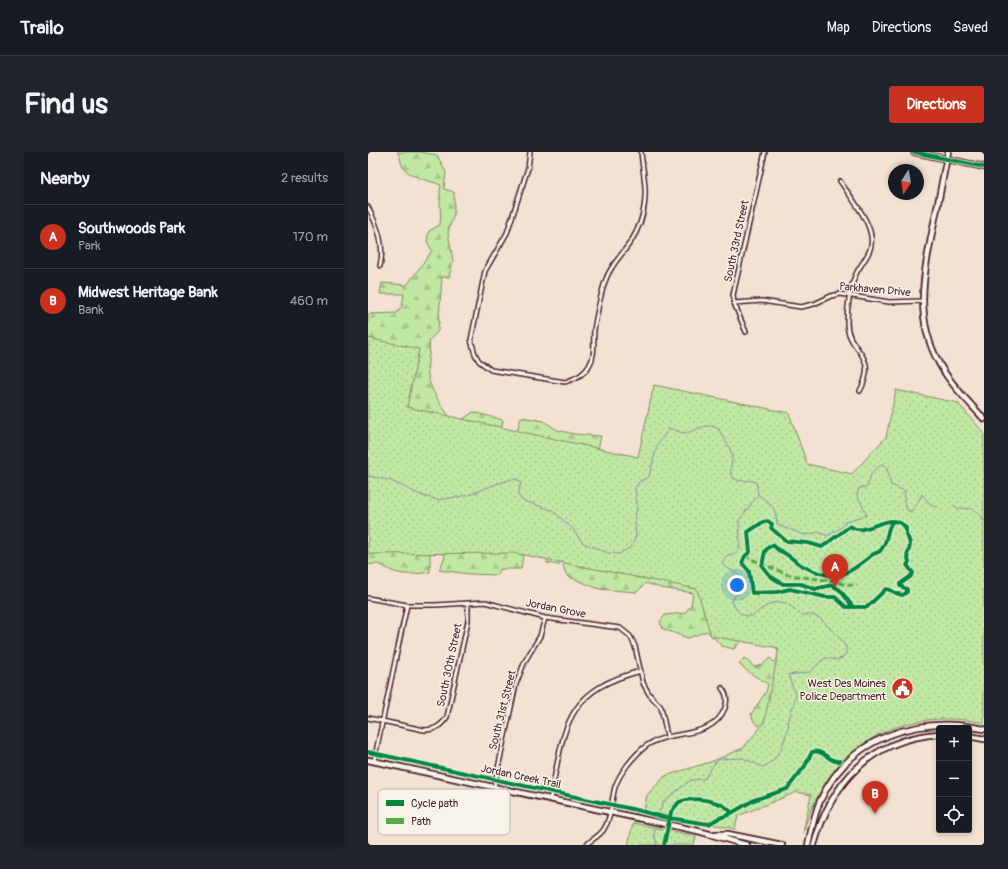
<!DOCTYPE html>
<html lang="en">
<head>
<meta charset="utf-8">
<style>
  :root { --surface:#171b24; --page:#20242c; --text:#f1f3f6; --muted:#9ea1a6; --line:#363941; --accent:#c8321e }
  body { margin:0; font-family:Pangolin,sans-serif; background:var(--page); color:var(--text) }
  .controls { position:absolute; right:12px; bottom:12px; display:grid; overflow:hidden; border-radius:4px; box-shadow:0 2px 6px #0003 }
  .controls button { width:36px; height:36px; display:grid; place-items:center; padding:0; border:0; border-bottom:1px solid var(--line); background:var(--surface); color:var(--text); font:20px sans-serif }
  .compass { position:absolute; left:520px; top:12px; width:36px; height:36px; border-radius:50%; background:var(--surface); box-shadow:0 2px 6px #0003; rotate:192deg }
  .you { position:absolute; left:369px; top:433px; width:14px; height:14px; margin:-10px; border:3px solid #fff; border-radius:50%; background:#1a73e8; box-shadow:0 0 0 6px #1a73e833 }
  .badge { display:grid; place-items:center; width:26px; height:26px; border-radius:50%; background:var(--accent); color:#fff; font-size:13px; font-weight:700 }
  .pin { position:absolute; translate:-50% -33px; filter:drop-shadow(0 1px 2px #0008) }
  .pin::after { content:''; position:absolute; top:21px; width:14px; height:12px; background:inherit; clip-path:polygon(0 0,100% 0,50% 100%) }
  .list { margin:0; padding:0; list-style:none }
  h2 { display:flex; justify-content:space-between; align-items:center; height:52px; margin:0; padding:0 16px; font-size:17px }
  h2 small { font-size:13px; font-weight:400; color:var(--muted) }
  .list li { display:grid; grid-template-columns:26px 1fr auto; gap:12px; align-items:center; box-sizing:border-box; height:64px; padding:0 16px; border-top:1px solid var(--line) }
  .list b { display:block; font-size:15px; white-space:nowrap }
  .list p { margin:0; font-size:13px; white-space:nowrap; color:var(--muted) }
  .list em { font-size:13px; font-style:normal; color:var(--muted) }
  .icon { flex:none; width:22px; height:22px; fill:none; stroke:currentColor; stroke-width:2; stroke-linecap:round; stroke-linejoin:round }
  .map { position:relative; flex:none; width:616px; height:693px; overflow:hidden; border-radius:4px }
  header { display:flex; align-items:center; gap:24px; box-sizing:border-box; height:56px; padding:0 20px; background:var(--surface); border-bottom:1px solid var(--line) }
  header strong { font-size:19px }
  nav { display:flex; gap:22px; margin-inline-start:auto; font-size:14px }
  .intro { display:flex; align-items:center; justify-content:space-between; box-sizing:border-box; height:96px; padding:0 24px }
  h1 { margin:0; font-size:28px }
  .button { padding:10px 18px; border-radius:4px; background:var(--accent); color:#fff; font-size:14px; font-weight:700 }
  main { display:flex; gap:24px; padding:0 24px }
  aside { flex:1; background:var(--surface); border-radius:4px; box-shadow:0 2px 6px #0003 }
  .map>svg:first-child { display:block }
  .forest { fill:url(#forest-firs); stroke:#858467 }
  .park { fill:url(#park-dots); stroke:#858467 }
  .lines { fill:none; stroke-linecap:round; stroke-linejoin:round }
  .stream { stroke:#7f8aaa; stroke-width:1 }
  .street-casing { stroke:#4a1f2b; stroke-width:6 }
  .secondary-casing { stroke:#4a1f2b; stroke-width:8 }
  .street { stroke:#f7f3e8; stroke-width:3 }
  .secondary { stroke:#f7f3e8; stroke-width:4.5 }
  .rail { stroke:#4a1f2b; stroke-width:1 }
  .quiet { stroke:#57aa44; stroke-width:3; stroke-dasharray:6 3; stroke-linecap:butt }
  .cycleway-casing { stroke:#f7f3e8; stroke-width:6 }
  .cycleway { stroke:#00873e; stroke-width:4 }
  .labels { text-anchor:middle; stroke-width:3; stroke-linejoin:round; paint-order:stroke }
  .street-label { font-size:11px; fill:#4a1f2b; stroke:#f7f3e8 }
  .poi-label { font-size:11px; fill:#4a1f2b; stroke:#f7f3e8; text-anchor:end }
  .key { fill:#f7f3e8; stroke:#c3b3af; stroke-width:1 }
  .key-label { font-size:11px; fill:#4a1f2b }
</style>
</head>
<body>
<header>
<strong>Trailo</strong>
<nav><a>Map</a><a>Directions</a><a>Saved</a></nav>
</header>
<div class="intro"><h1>Find us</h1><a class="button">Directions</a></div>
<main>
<aside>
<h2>Nearby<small>2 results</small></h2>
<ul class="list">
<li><span class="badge">A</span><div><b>Southwoods Park</b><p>Park</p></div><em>170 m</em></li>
<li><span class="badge">B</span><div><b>Midwest Heritage Bank</b><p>Bank</p></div><em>460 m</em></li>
</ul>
</aside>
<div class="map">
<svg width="616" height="693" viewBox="0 0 616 693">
  <defs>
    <pattern id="forest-firs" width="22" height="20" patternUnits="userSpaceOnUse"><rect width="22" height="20" fill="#c0e8a3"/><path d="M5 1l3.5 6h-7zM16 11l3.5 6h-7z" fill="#a6c78c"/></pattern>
    <pattern id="park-dots" width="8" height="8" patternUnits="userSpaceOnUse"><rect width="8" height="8" fill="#c0e8a3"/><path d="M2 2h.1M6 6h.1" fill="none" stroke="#a6c78c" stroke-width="1.8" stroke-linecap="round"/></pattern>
  </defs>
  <rect width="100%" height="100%" fill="#f3e2d1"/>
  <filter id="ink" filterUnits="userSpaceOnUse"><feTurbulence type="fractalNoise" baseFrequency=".025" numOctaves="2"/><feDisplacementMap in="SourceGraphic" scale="8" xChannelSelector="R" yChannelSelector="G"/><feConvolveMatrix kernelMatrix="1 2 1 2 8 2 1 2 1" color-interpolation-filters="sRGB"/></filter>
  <g filter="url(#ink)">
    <path class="forest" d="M29 0H51L69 3 78 20 76 37 86 40V62L80 80 85 109 81 125H74L70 179 61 189C63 203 58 211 60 223 61 236 75 256 82 265L94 268 105 260 135 268 133 278 148 282 153 265 176 269 189 278 206 282 233 284 211 380 0 322V162L29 161 34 154 36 142H12L14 131 39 133 64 99 59 89 61 79 72 73C74 59 70 47 73 33 61 28 42 26 35 15 32 10 33 4 29 0Z
      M347 279 351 289 360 298 358 310 359 323 367 330 378 335 380 347 370 361 367 387 353 399 349 406 354 420 366 426V436L358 442 356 449C362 459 373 475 388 465 390 464 392 461 394 459 409 450 421 455 433 467L442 466 453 472C458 484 469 488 474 499L470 504 451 506C443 513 431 521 421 518L419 524 425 538 424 550C410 559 402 561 391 574L386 570 383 562 398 540 400 532 382 521 371 512 376 506 386 515 394 513 402 506 410 514 433 499V494L418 500H410L408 495 417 487 409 464 403 463 392 468V473H400L403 482 383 490 373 489 366 497 354 494 339 479 320 486 295 477 292 470 297 463 317 461 323 453 325 441 293 436 278 431 269 440 231 437 199 424 195 414 203 400 212 393 245 409H254L265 405 271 395 273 383 272 342 289 317V299L298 284 322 287Z
      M0 328 196 401 191 413 179 411 180 397H156L153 417H132L130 423 101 422 71 418 77 405 72 393 62 400V420C49 422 35 424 24 419 13 414 13 410 0 413Z"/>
    <path class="park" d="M0 186 51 197 39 255 270 305 286 233 421 261 439 312 484 322 518 285 528 238 590 251 616 281V571C530 553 459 596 435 681L443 643 429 640 370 664 367 677 276 658 279 643 297 624 345 609 375 596 396 571 411 496 343 484 329 437 146 401 0 402Z
      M265 671 328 684 326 693H260Z"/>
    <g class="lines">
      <path class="stream" d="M0 324 21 328 55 344 70 348 101 343 128 332 144 327 150 328 153 331 150 342 153 348 184 358 204 376 215 391 240 401 251 402 263 395 268 384 267 369 269 353 267 336 272 329 281 325 289 294 301 276C306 277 311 281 317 281 330 279 337 269 351 277 354 286 362 293 364 303 365 310 361 317 364 325 372 332 379 326 388 330L390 342
        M391 343C403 352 408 355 409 372 412 375 430 380 437 383L451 380 460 384 474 375 478 369 499 363 489 343 491 336 499 335C504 323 500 320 515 312L519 316 523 333 537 339 536 350 539 358 543 360 547 355 554 342 564 354 569 355
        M586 353 589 356C604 357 606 354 616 369
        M290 663 296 649 301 645 323 628 336 627 346 612 352 607 375 606 395 615 405 609 413 597 420 577 421 567 428 544 420 523 442 520 454 508 458 506 468 508 474 506 478 501V496L473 487 452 466 444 463H434C417 449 412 445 392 458 389 460 388 462 384 464 373 465 367 459 364 448 366 444 372 439 373 435 378 421 360 418 354 413L358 404 368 401 372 396 371 368 390 343
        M287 677 286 682 289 693"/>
      <defs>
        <path id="street" d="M162 0 160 16 139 81 117 119 103 188 107 202 111 209 123 218 197 230C207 227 216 223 221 214 228 203 225 190 226 178 229 161 232 143 238 127 242 116 249 108 256 99 265 88 272 74 275 61 280 39 275 21 273 0
          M472 29C481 43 501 67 503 84 506 100 494 109 488 122 482 135 479 156 479 170 479 201 512 200 492 239
          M0 55C10 75 17 93 12 114
          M366 151 394 149 433 155 446 152 463 144 472 142 521 150 554 149
          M378 180 366 151 365 143 397 0
          M0 446 39 453H68L117 450 177 466 252 476 262 484 267 494 275 531 281 542 293 555 299 584
          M0 566 56 578C67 578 73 574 79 565L100 469V452
          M6 609 39 453
          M126 635 148 532 157 509 172 484 177 466
          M182 647C197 578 194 539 273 519
          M218 693C224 687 232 684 236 677 244 665 243 649 247 635 251 622 266 603 278 594 303 576 344 589 357 556 360 548 359 542 354 536"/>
        <path id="secondary" d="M546 0 616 15
          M580 0C575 24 571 48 566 71 556 122 545 165 572 213 583 233 601 250 616 267
          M601 584 616 587
          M0 608 330 679C347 683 362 689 379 693
          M347 682H360L414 693
          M440 693C443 679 446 663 452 649 481 584 551 563 616 577
          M446 693C463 630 503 587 571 582"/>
      </defs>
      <use href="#street" class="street-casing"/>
      <use href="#secondary" class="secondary-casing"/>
      <use href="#street" class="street"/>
      <use href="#secondary" class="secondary"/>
      <path class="rail" d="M0 692 2 693"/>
      <path class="quiet" d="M376 404 421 423 465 429 479 433H489"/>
      <defs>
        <path id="cycleway" d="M546 0 616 15
          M400 369 404 372 403 376 418 389 440 391 454 395 482 374C498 387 522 356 538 376V383C544 390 542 396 539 403L541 410 539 413 545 421 542 425 532 432V434L539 437V440L535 443C527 443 525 437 518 437L499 455H478L467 445H457L422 437 409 440 384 441 381 419 374 411 377 404 382 400 380 380 395 370Z
          M485 455 472 438 464 433 447 437 433 432H415L402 424 394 414 397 399 402 394H406L410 398C419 401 425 408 433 413 466 431 478 424 504 403 506 401 510 401 512 399 521 390 517 378 525 369
          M0 600 273 659 295 665 341 672 349 667 360 663 386 648 419 637 437 614 444 600C457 597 460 611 472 609
          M296 693 303 660 311 650C325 644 355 648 364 661"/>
      </defs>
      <use href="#cycleway" class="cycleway-casing"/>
      <use href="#cycleway" class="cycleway"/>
    </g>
  </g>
  <defs>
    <symbol id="civic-disc" viewBox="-11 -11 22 22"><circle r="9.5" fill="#c8321e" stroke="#f7f3e8"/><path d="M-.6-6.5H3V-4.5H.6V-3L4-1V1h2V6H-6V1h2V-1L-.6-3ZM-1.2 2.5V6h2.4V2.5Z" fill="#fff"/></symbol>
  </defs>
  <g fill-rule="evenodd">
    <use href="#civic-disc" x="522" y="524" width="25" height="25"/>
  </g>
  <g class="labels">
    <g class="street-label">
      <text transform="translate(368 89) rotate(-78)" y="4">South 33rd Street</text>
      <text transform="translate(507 137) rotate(5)" y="4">Parkhaven Drive</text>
      <text transform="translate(188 456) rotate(11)" y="4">Jordan Grove</text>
      <text transform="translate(81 513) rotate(-78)" y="4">South 30th Street</text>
      <text transform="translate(134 558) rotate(-76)" y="4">South 31st Street</text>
      <text transform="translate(153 624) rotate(12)" y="4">Jordan Creek Trail</text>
    </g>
    <g class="poi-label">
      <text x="518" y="535">West Des Moines<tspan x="518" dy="13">Police Department</tspan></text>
    </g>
  </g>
  <rect x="10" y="637" width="132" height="46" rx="6" class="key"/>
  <rect x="18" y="648" width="18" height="6" fill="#00873e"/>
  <rect x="18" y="666" width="18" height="6" fill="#57aa44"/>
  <g class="key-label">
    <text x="43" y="655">Cycle path</text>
    <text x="43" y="673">Path</text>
  </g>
</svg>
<div class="controls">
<button>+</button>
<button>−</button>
<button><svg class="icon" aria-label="locate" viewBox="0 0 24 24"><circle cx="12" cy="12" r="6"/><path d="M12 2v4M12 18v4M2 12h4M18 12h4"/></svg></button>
</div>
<svg class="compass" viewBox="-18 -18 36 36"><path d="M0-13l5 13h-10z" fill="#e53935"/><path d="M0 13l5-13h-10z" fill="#9ea1a6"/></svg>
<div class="you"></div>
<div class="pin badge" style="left:467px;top:435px">A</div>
<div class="pin badge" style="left:507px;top:662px">B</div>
</div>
</main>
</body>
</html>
